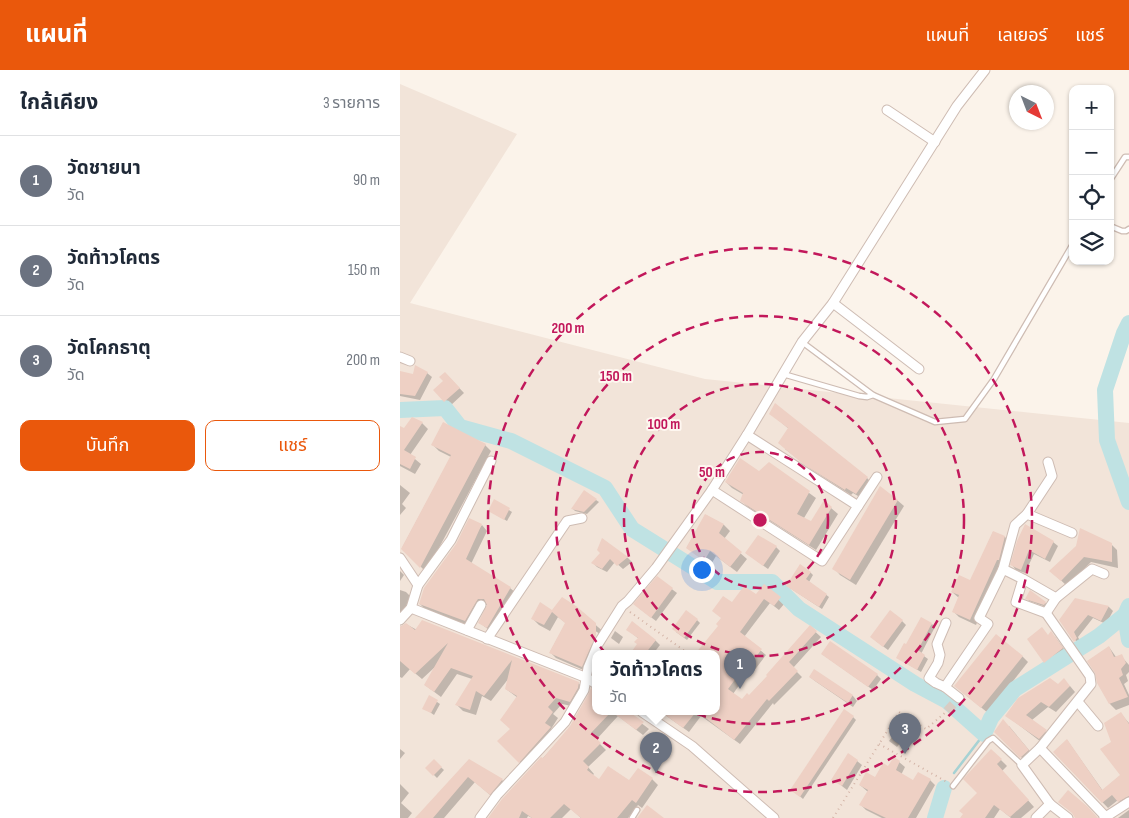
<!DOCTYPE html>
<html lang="th">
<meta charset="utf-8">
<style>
body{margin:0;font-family:"Sofia Sans Condensed","Noto Sans Thai",sans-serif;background:#f6f6f7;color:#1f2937}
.controls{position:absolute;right:15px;top:15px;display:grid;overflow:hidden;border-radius:10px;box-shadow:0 1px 4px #0004}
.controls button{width:45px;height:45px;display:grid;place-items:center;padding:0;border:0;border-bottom:1px solid #e0e1e3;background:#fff;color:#1f2937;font:25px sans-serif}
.compass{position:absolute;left:609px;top:15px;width:45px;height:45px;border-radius:50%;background:#fff;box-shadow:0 1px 4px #0004;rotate:138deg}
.you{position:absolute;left:301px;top:499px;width:18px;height:18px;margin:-12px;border:4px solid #fff;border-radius:50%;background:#1a73e8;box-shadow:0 0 0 8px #1a73e833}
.badge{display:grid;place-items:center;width:32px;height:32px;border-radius:50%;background:#ea580c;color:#fff;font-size:16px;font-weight:700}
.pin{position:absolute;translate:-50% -41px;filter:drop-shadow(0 1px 2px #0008)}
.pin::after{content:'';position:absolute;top:26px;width:18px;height:15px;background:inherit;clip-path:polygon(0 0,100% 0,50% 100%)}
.popup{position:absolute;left:192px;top:580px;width:128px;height:65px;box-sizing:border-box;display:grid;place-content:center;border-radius:10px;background:#fff;filter:drop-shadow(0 1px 4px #0005);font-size:16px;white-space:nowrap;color:#747a83}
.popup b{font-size:19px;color:#1f2937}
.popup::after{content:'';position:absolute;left:50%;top:100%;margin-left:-10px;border:10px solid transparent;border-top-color:#fff}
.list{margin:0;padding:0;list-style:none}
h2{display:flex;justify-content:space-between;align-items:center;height:65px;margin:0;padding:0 20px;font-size:21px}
h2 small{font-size:16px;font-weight:400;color:#747a83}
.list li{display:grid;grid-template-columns:32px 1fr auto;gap:15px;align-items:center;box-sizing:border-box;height:90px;padding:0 20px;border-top:1px solid #e0e1e3}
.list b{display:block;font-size:19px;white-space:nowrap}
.list p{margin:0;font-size:16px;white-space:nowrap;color:#747a83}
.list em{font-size:16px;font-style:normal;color:#747a83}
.actions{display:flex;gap:10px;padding:15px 20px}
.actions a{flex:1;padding:11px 0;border:1px solid #ea580c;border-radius:10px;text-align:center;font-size:18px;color:#ea580c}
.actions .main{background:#ea580c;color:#fff}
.icon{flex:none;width:28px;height:28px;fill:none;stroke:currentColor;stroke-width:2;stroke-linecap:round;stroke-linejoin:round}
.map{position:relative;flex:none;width:729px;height:748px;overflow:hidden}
header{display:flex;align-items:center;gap:30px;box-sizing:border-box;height:70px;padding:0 25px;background:#ea580c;color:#fff}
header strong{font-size:24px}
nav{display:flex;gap:28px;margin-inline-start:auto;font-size:18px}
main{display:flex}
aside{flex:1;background:#fff}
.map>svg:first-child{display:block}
.residential{fill:#f2e4d9;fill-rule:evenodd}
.shadow{fill:#0003}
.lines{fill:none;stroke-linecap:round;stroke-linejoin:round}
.stream{stroke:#a6d2d4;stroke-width:2.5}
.river{stroke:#bfe2e3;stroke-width:16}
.building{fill:#eed0c4}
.street-tunnel{stroke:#d9ccc3;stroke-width:9;stroke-dasharray:9 4.5;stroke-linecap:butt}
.lane-casing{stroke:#cebcb3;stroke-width:7}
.street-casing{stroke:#cebcb3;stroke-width:11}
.path{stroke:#d3b3a6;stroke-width:2;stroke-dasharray:1 4;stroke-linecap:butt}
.lane{stroke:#fff;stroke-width:4.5}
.street{stroke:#fff;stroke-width:9}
.ring{fill:none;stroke:#c2185b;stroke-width:2.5;stroke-dasharray:9 6}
.centre{fill:#c2185b;stroke:#fef7f0;stroke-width:2.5}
.ring-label{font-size:15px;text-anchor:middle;font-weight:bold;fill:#c2185b;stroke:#fef7f0;stroke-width:4;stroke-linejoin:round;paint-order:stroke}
</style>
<header>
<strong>แผนที่</strong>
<nav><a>แผนที่</a><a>เลเยอร์</a><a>แชร์</a></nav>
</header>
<main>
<aside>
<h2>ใกล้เคียง<small>3 รายการ</small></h2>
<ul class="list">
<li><span class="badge" style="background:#6b7280">1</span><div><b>วัดชายนา</b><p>วัด</p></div><em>90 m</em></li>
<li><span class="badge" style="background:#6b7280">2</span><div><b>วัดท้าวโคตร</b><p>วัด</p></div><em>150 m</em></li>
<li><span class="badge" style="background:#6b7280">3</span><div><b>วัดโคกธาตุ</b><p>วัด</p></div><em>200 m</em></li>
</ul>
<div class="actions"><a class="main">บันทึก</a><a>แชร์</a></div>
</aside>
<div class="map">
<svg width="729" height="748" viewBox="0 0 729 748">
<rect width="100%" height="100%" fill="#fbf3ea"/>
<path class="residential" d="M0,14L117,64L10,233L305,309L729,353V748H0ZM196,584H316V642H196Z"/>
<g class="shadow">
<polygon points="0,303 14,305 27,303 32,307 20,330 0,326"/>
<polygon points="45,303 64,323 50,336 35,320 45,311"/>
<polygon points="370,343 467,408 473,414 463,429 453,423 451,425 411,399 385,379 389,359"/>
<polygon points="12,348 22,353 28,359 10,385 21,394 15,404 0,396 0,357 5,359"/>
<polygon points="33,375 85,375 91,381 26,502 2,478 51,387 39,381"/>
<polygon points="369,394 416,428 404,448 411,453 424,432 438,444 416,480 348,437 342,431 344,425 332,418 326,412 359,403"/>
<polygon points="0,415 10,423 2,434 6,438 0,445"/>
<polygon points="196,430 199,432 187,444 175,441 172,438"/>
<polygon points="497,430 504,436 456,515 440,505 434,498"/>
<polygon points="95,431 112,442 107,451 90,441"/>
<polygon points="306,445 324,455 330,461 324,469 347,489 337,502 316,486 310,496 287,477"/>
<polygon points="82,455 87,461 71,494 110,518 116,523 93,563 80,553 89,535 84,535 71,556 26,540 20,534"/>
<polygon points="625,456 653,472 658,476 650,492 634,484 625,503 616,500 612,495"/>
<polygon points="593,462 605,467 611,474 576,555 559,547 553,541 559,528 552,522 571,512"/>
<polygon points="202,470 228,488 232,492 223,499 215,492 207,502 197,497 193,493 202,483"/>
<polygon points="711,474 717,480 718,498 691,492 667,516 651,501"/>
<polygon points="376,477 380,481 368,499 346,483"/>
<polygon points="0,501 4,505 0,511"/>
<polygon points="410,502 413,505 409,512 429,527 422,539 390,518"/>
<polygon points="257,508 277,523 256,551 239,538"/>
<polygon points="0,520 6,522 11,527 0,547"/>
<polygon points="356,526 380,528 385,533 379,540 370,533 344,567 366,585 350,606 347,604 333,624 342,631 349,626 368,606 410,557 421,567 393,598 402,607 374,635 373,633 340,674 301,646 289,662 261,642 316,642 316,584 297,584 320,556 332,534"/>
<polygon points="627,528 645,533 648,535 646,537 629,531"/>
<polygon points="675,530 709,537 713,541 706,554 693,548 678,567 681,573 679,575 660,550"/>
<polygon points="175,537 206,564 205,567 184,554 191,572 198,579 188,602 156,588 150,582 166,553 158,547 150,561 139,555 133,549 153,541"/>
<polygon points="297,550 300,553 287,570 276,562"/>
<polygon points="502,551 506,555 488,580 476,571"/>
<polygon points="22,552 178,613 185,619 176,637 162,634 153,644 158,648 151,659 156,664 125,698 99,671 112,659 118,628 106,619 109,608 91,631 82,626 76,645 63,641 57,635 72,609 57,604 41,627 25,615 35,597 22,609 10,599 2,608 0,607 0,557 6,554 17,560"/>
<polygon points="532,554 535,557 521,584 528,589 521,602 498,588 507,576"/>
<polygon points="228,560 255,570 260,575 253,584 232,584 239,574 239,569"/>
<polygon points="215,561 223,567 219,574 211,568"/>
<polygon points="648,566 655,567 667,583 650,596 645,592"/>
<polygon points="709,577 716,587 721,586 729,595 729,602 726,605 728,611 724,614 729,625 729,635 716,640 710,634 698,612"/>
<polygon points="422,584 477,605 481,609 473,620"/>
<polygon points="622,586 628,592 588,643 562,622"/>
<polygon points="415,601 453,626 457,631 453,637 415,611 410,607"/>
<polygon points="658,615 670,616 675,622 656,642 648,637 632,650 652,667 645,675 607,646"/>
<polygon points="196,621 196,642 227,642 249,659 243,665 218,646 196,670 206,680 188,697 194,704 192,706 199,711 230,712 239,700 252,709 258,715 242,738 238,735 228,748 181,748 171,739 162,748 132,748 128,746 127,748 89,748 171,657"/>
<polygon points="30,627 40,634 34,645 24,638"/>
<polygon points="721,644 729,653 729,734 724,736 718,730 708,738 655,683 667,670 703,721 721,705 713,672"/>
<polygon points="453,647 456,650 403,729 395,722"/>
<polygon points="609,656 634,686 627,693 595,661"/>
<polygon points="492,667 500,673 497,677 489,671"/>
<polygon points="0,679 5,683 0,689"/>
<polygon points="591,680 607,696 602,701 634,737 621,748 611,748 600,739 594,748 561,748 578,723"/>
<polygon points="69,690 102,710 108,716 96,730 75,712 44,748 17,748"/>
<polygon points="34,691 44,700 37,708 27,698"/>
<polygon points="457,691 462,695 447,720 433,709"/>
<polygon points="499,692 505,697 501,705 514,712 530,710 535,715 516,748 482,748 466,740 461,735 468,722 460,715 475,709 489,698"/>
<polygon points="0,714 9,723 1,733 12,743 8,748 0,748"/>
<polygon points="729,740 729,748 718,748"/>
</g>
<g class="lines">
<polyline class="stream" points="554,703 584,664"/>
<g class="river">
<polyline points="729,253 724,263 705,320 707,370 729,432"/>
<polyline points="0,340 45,338 60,357 111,371 205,418 232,459 317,512 372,512 399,539 515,614 547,631 584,664 591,648 615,619 699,566 725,545 729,536"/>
<polyline points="725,545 729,570"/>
<polyline points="535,748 544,718"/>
</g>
</g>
<g class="building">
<polygon points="15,295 28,302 15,326 0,324 0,301 13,304"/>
<polygon points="45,302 60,318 44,332 33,320 43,311 39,307"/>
<polygon points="375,333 468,407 456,424 446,418 445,420 403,394 378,373 388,358 369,344"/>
<polygon points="12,347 23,352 4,380 16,387 10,399 0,394 0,356 4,358"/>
<polygon points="43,352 86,374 20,498 1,479 51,385 31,375"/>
<polygon points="340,388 359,401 369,392 410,421 397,444 411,451 424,430 432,437 409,475 340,431 343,423 325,412"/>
<polygon points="480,416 498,430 450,510 432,499"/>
<polygon points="184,420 197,429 184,442 171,439"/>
<polygon points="94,429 110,438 104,450 88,441"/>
<polygon points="305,444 324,454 319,463 342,482 330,497 310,481 304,491 286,478"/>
<polygon points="69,448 82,454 66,489 111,517 87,558 78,553 87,535 84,529 78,529 76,532 65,551 19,534 24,518 56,474"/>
<polygon points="625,454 654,471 645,489 629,480 621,500 610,495 617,471"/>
<polygon points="680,458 712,473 712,492 684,487 661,511 649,501 676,476"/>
<polygon points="593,461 605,466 599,490 597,490 570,550 552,542 559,525 551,522 559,505 570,510"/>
<polygon points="358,465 377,476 363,496 345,483"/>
<polygon points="202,468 228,487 217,496 210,489 202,499 191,493 200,483 197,480"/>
<polygon points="400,494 411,502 406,509 427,524 419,537 386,516"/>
<polygon points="257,506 273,518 251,548 233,534"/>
<polygon points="364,514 381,527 374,536 364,529 340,562 362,579 344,602 342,600 328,619 342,629 347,623 349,625 367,606 366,605 410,555 417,561 389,592 398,601 369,631 367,629 334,670 298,642 316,642 316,584 295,584 318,556 316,554 321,548 312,541 323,526 332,532 344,516 356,524"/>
<polygon points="630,520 646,532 644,535 625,529"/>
<polygon points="162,527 176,536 196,553 196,565 182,597 149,583 165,553 152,542 144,555 131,549 140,532 152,540"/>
<polygon points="675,528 709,536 701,551 688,545 674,562 677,568 674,572 659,550"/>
<polygon points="286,540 298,549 284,568 272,559"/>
<polygon points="490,540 503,550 483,577 470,567"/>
<polygon points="521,547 532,553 518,580 525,585 517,600 496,588 504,573 506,574"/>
<polygon points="22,550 179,612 178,618 170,632 156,628 148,637 153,642 145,653 151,657 119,693 97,671 110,659 100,650 117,626 105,619 112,590 84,626 76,621 70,640 55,635 73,606 51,598 34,622 24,615 48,573 15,604 0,591 0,557 6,553 15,560"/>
<polygon points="232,551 256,570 245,584 230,584 237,574 234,572 238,568 226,560"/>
<polygon points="642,557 648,565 651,561 663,578 644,593 627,569"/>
<polygon points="596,564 623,586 581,638 554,616"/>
<polygon points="430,571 478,604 468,617 421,584"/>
<polygon points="709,576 714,587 722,584 726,593 721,599 723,605 719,608 728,627 709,634 697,613 695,603 687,591"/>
<polygon points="414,599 453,625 448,633 409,607"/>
<polygon points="650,608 658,614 664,608 670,616 649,637 641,632 626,645 647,660 639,669 605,646 618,628"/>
<polygon points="191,618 196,620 196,642 211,642 191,663 201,673 183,691 189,697 187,700 199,709 208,696 229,710 238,698 253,708 236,733 232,730 217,748 181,748 164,734 150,748 132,748 122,741 119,748 88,748 102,729 141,687 143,688 170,656 189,623"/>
<polygon points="29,625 38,630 31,643 22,639"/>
<polygon points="444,639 454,646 400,727 390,720"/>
<polygon points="212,642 229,642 244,652 236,660"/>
<polygon points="261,642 296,642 283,658"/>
<polygon points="721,642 729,654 729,726 718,732 712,725 702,733 653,682 667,669 702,720 720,705 700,679 711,672 704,653"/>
<polygon points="603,649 629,680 620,688 594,662"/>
<polygon points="591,679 602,689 597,694 629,730 610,747 594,735 585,748 560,748 563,744 559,741 577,723 563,709"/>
<polygon points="448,683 458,690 442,716 431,710"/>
<polygon points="494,687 500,691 496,700 513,710 518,702 531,709 508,748 486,748 459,735 468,720 459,715 466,702 475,707 483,693 488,696"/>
<polygon points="34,689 42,697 33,706 25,698"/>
<polygon points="69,689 103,709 90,725 68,707 33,748 15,748"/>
<polygon points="668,720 688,737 698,748 675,748 672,743 658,732"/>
<polygon points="247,735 264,748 237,748"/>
</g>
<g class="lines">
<polyline class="street-tunnel" points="547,641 559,628"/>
<g class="lane-casing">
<g id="lane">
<polyline points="710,110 725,87 729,87"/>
<polyline points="710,156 722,161 726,161 729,159"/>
<polyline points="402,272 473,325 535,352 565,349 594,309 673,174"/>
<polyline points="383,304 459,326 467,327 473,325"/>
<polyline points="553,716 588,671 593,668 622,695"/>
<polyline points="232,748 237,740"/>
</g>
</g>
<g class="street-casing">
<g id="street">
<polyline points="487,40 535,72"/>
<polyline points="433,233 519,299"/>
<polyline points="0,287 10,291"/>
<polyline points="312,420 422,491 458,436 347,365"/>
<polyline points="458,436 477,407"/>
<polyline points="627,444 672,463"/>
<polyline points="0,488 18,515"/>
<polyline points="603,499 615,455 627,444 652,406 648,392"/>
<polyline points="656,528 692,499 704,504"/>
<polyline points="11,538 187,608 196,614"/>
<polyline points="646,543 690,606 691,614 640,678 622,695 650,734 668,748"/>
<polyline points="0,550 11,538 18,515 51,470 91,391"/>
<polyline points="67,560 81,535"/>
<polyline points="87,569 167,451 182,448"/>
<polyline points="545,617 536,613 529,608 538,593 540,585 537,574 546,553"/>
<polyline points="559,628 545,617 588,554 579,548 603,499 623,509 616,532 646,543 656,528 623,509"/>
<polyline points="678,632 698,656"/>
<polyline points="242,642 292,676 374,748"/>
<polyline points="640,678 705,746"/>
<polyline points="80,748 97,725 165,652 184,620 188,598 198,574 222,536 228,531 256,498 312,420 347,365 402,272 433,233 557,36 585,0"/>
<polyline points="636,748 650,734"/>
<polyline points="704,748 729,732"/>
</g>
</g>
<g class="path">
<polyline points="230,542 289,584"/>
<polyline points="479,674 547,712"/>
<polyline points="433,748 499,642 526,659 547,641"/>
</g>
<use href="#lane" class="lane"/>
<use href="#street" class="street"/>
</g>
<g class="ring">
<circle cx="360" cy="450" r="68"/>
<circle cx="360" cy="450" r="136"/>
<circle cx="360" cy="450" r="204"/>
<circle cx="360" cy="450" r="272"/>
</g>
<circle cx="360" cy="450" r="8" class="centre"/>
<g class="ring-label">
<text x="168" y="263">200 m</text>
<text x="216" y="311">150 m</text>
<text x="264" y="359">100 m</text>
<text x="312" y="407">50 m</text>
</g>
</svg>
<div class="controls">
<button>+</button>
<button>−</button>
<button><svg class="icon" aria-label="locate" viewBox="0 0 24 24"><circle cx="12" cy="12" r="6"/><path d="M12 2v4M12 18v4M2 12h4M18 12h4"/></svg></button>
<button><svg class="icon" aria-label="layers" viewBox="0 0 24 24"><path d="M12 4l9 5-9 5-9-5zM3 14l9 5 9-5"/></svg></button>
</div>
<svg class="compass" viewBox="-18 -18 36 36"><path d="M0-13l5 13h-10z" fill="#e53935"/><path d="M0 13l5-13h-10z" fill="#747a83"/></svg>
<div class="you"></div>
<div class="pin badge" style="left:340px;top:619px;background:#6b7280">1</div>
<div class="pin badge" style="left:256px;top:703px;background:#6b7280">2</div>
<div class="popup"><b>วัดท้าวโคตร</b>วัด</div>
<div class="pin badge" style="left:505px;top:684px;background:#6b7280">3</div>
</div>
</main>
